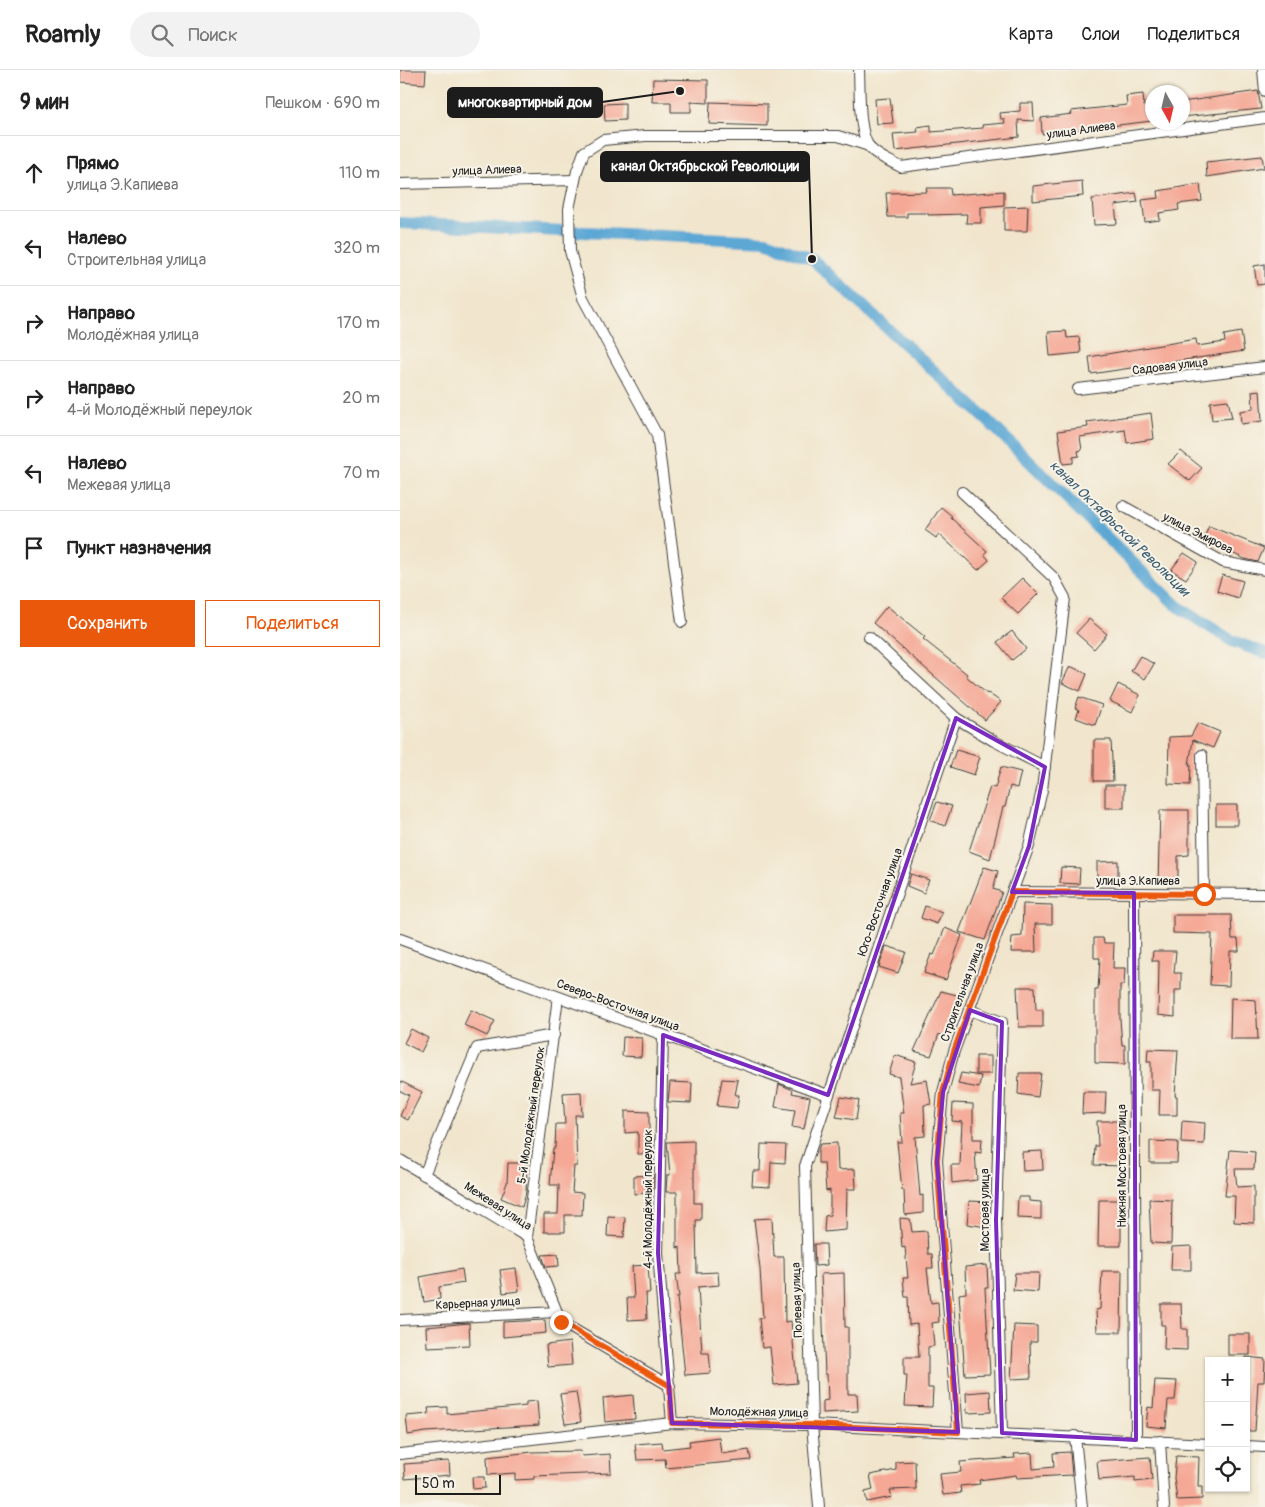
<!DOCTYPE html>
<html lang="ru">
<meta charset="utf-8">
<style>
body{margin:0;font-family:Pangolin,sans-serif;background:#f2f2f2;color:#222}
.controls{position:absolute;right:15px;bottom:15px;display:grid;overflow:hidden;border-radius:0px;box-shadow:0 1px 4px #0004}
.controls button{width:45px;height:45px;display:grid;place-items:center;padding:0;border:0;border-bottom:1px solid #e0e0e0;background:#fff;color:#222;font:25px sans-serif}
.compass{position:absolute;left:745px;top:15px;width:45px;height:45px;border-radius:50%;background:#fff;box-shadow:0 1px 4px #0004;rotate:172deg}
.scale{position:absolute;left:15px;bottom:12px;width:86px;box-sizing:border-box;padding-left:5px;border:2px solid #1c1c1c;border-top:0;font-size:14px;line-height:18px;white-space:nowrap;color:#1c1c1c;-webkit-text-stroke:4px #f7f3e8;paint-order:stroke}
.stop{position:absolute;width:15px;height:15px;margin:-11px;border:4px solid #ea580c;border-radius:50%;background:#fff}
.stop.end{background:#ea580c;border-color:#fff;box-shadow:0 1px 5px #0008}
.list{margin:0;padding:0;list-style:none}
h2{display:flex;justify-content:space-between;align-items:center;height:65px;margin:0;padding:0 20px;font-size:21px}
h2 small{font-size:16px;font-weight:400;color:#767676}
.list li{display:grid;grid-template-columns:32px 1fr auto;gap:15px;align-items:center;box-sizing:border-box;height:75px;padding:0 20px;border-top:1px solid #e0e0e0}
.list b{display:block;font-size:19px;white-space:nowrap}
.list p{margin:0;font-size:16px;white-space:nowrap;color:#767676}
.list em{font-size:16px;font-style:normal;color:#767676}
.actions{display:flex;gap:10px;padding:15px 20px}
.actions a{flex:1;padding:11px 0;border:1px solid #ea580c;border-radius:0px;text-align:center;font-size:18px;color:#ea580c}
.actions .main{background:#ea580c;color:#fff}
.icon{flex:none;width:28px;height:28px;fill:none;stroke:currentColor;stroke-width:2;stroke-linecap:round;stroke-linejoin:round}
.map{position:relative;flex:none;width:865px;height:1437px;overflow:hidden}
header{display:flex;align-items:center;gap:30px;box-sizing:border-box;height:70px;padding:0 25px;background:#fff;border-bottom:1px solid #e0e0e0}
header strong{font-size:24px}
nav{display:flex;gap:28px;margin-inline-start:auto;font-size:18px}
.search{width:350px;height:45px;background:#f2f2f2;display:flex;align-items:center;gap:12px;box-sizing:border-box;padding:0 18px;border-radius:28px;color:#767676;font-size:19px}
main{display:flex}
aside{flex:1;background:#fff}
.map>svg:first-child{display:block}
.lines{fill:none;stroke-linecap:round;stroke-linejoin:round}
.canal{stroke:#5ca7d4;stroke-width:12}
.building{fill:#f5a895}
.street-casing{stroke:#3c3a37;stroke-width:12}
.street{stroke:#fff;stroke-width:10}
.route{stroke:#ea580c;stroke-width:6}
.marked{fill:none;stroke:#7b2cbf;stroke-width:4;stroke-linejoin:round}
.labels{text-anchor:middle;stroke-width:4;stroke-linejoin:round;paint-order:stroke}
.street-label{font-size:12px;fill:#1c1c1c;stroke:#f7f3e8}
.water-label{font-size:14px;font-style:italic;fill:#395b6f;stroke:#f7f3e8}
.leader{fill:none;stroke:#1c1c1c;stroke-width:2}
.callout-dot{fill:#1c1c1c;stroke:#f7f3e8;stroke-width:2}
.callout{fill:#1c1c1c;stroke:#1c1c1c;stroke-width:2}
.callout-label{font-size:14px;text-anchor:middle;font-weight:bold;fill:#fff}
</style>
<header>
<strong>Roamly</strong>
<div class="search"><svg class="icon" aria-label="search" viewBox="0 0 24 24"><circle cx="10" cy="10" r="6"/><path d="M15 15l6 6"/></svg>Поиск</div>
<nav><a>Карта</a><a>Слои</a><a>Поделиться</a></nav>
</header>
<main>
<aside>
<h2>9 мин<small>Пешком · 690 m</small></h2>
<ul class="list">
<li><svg class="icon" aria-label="ahead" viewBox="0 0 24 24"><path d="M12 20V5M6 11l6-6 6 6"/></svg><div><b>Прямо</b><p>улица Э.Капиева</p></div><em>110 m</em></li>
<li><svg class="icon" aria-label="left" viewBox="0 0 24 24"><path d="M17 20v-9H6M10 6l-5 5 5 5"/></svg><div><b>Налево</b><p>Строительная улица</p></div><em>320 m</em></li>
<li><svg class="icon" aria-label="right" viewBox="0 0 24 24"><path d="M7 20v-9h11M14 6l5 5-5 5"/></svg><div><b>Направо</b><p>Молодёжная улица</p></div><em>170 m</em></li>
<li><svg class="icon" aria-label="right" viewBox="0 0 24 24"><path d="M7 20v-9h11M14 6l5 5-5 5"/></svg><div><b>Направо</b><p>4-й Молодёжный переулок</p></div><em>20 m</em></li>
<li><svg class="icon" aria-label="left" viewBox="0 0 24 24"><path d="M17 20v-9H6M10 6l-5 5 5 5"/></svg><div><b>Налево</b><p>Межевая улица</p></div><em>70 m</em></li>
<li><svg class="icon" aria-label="arrive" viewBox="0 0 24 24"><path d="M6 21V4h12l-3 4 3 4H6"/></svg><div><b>Пункт назначения</b></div></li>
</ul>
<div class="actions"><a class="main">Сохранить</a><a>Поделиться</a></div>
</aside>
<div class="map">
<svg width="865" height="1437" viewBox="0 0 865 1437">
<rect width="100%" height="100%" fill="#f7f3e8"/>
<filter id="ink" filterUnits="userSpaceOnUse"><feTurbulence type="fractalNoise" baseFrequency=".02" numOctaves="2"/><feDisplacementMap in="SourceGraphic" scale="10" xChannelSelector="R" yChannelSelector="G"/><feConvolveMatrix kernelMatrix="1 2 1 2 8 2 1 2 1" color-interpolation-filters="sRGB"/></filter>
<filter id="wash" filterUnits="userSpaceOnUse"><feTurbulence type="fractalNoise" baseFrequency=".0096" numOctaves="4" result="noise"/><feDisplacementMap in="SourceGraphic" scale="20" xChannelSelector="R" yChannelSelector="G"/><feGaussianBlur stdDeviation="1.12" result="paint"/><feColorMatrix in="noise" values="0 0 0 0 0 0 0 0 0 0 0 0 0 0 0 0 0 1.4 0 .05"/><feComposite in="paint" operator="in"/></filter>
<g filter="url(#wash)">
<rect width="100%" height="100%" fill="#f1e6cd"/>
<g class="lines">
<polyline class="canal" points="0,153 366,171 412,189 586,349 777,536 832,571 865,583"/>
</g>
<g id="blocks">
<g class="building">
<polygon points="0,0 26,0 25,14 0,12"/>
<polygon points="253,9 308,10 308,33 291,32 291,42 271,42 271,32 252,32"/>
<polygon points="858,21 861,39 782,47 782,32"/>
<polygon points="743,24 744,36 752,35 752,51 642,64 641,48 672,44 671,41 727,35 726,26"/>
<polygon points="490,28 493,53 477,54 475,29"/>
<polygon points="310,32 367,34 367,56 309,54"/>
<polygon points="225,33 225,50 205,51 204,34"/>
<polygon points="620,33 633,33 634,51 618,50 619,67 495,81 493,64 518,62 517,57 531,55 531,62 583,58 582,55 605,53 604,49 601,49 600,43 620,41"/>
<polygon points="862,86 864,98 807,107 806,92"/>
<polygon points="682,111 683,126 633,131 633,116"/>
<polygon points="800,114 802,131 778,134 779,140 759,143 760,150 745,152 742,130 759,128 758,121"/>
<polygon points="526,118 550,118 551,125 604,121 604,135 581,137 581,153 566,153 567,144 528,145 528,143 507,143 507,147 488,147 486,123 527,122"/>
<polygon points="736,123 738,132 715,135 717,154 694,155 692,129"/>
<polygon points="628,136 627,161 604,161 604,137"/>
<polygon points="865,194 865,214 857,215 854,196"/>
<polygon points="666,261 667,268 679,267 681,283 650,286 648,262"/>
<polygon points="841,262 844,281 691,304 689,287 796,269 797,276 825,272 824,265"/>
<polygon points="860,320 862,351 841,354 840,341 853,339 852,321"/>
<polygon points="828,330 832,348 812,350 810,332"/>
<polygon points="751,343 754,369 727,373 725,360 680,367 682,380 678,381 679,386 673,387 673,393 663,394 658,361 688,357 687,352"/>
<polygon points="781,381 802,398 790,411 768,394"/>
<polygon points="541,437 552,446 551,448 587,481 584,484 589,490 578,500 539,464 536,468 525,460"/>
<polygon points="809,456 864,478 858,492 845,489 803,470"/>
<polygon points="784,483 798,492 786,509 771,500"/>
<polygon points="822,505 843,511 838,528 817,521"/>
<polygon points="622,508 638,524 618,544 601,528"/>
<polygon points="487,536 525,567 523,569 567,604 566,606 587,624 588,623 601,632 585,650 473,553"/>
<polygon points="689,549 707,564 694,579 676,563"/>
<polygon points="612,561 626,579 612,590 597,572"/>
<polygon points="740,586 754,594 745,609 731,601"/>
<polygon points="670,596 687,604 680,621 662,613"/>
<polygon points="718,614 740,625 732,642 710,631"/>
<polygon points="679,627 702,635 695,655 676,648 679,640 675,638"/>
<polygon points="798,653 820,662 813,678 793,670 789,695 791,695 790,715 768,714 769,667 791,666"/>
<polygon points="694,670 711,670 713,711 694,711"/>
<polygon points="556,680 580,687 574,705 550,697"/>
<polygon points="601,697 621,702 617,718 610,716 605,737 603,737 590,789 569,781 590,717 595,718"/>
<rect x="705" y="715" width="19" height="23"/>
<polygon points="537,732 552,736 545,756 530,750"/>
<rect x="816" y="735" width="21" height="20"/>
<polygon points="760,740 789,740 789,785 778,786 778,813 758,813"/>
<polygon points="718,791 718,812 697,812 697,792"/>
<polygon points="584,797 598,801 593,819 602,822 585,870 559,862"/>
<polygon points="661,797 680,798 679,814 660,813"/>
<polygon points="511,804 529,810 524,823 507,816"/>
<polygon points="623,834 652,835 652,854 635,854 636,882 611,882 612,867 622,866"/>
<polygon points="525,836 542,842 537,854 521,848"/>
<polygon points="773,845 831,845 832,869 838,869 839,881 830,881 829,916 810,915 812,864 773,863"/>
<polygon points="545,858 562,865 546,910 524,903 531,884 534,885"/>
<polygon points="694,868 703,868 704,873 714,873 713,898 725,898 724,915 720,915 720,949 722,975 725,975 725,994 695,993 695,920 698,920 700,888 694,888"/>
<polygon points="486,876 506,882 498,903 479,897"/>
<polygon points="753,881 776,881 774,903 781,903 781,920 775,920 775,947 758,945 759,891 752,891"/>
<polygon points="617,917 635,917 636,940 643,940 643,957 619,957"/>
<polygon points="541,921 561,926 552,948 554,949 548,967 539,964 531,986 514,981"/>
<polygon points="831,928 856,930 858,969 830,969"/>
<polygon points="71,940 95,951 87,966 64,955"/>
<polygon points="11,959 28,968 21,982 4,973"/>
<polygon points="223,967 242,968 241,987 222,986"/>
<polygon points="748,979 778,980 775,1026 777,1026 777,1045 759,1045 760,1020 751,1020 751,992 747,992"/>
<polygon points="495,985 516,992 510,1013 527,1010 531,1034 524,1035 525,1066 515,1067 520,1126 523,1125 523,1143 505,1145 504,1120 502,1120 497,1072 502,1072 500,1043 504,1043 499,1007 489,1004"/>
<rect x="576" y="986" width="15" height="18"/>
<polygon points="561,1003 581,1006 579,1018 558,1014"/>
<polygon points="619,1003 641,1003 638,1027 618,1024"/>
<polygon points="322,1009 338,1010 335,1025 339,1025 337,1038 317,1036"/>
<polygon points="0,1011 22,1022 8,1050 0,1046 9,1025 0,1021"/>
<polygon points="270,1012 292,1013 291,1033 268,1032"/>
<polygon points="379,1014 393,1020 392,1023 410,1027 404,1059 392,1057 395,1040 375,1037"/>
<polygon points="181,1022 182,1045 175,1045 177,1096 174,1096 172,1122 183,1123 182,1145 165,1145 165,1162 144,1162 144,1144 158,1144 159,1115 150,1115 153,1078 155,1078 156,1054 165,1054 163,1023"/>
<polygon points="683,1022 706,1022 705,1043 682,1044"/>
<polygon points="441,1027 459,1030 456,1050 436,1047"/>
<polygon points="553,1033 573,1034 573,1069 582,1069 581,1083 575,1082 577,1110 552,1113 551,1095 560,1095 562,1052 552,1051"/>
<polygon points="225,1041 249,1042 249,1069 254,1069 253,1084 238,1084 238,1062 225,1063"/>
<polygon points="697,1051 723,1051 721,1096 694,1095 695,1076 698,1076"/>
<polygon points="782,1051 805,1053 804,1074 781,1073"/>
<polygon points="294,1071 294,1133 301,1133 301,1150 296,1150 297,1203 318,1202 319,1215 298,1217 302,1283 309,1283 311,1303 285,1305 277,1227 279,1227 276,1204 281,1204 280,1177 277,1178 277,1122 266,1122 267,1105 270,1105 267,1072"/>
<polygon points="750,1071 778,1072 777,1093 750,1093"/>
<polygon points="437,1073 438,1100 455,1099 456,1119 447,1119 446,1160 424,1162 425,1146 430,1145 430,1120 426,1121 424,1093 418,1093 418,1080 420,1074"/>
<polygon points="361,1074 386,1075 385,1093 371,1092 370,1117 352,1116 353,1101 360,1101"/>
<polygon points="830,1080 855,1082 854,1099 835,1099 837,1117 854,1116 854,1153 834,1152 835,1126 825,1126"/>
<polygon points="642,1081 643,1100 623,1101 622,1082"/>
<polygon points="108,1093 127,1093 126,1122 122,1137 101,1128 107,1113"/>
<polygon points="253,1105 252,1123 234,1124 234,1106"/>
<polygon points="618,1127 629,1127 629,1131 641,1132 641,1149 617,1148"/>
<polygon points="749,1129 772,1130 771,1174 751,1173"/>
<polygon points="699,1130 721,1130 721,1176 698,1176"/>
<polygon points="569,1131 590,1132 587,1157 567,1154"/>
<polygon points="208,1146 225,1147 224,1167 207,1166"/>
<polygon points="372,1148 374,1187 384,1187 385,1252 391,1251 397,1313 374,1315 370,1277 362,1278 359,1248 363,1248 360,1199 354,1149"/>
<polygon points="500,1148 510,1149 512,1162 527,1161 528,1184 532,1184 533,1198 527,1198 531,1233 538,1232 539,1252 532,1253 534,1276 528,1277 528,1318 533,1318 532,1337 505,1336 507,1305 504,1305 504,1287 519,1287 517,1254 509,1255 508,1227 505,1227 503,1208 508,1208 505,1177 502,1178"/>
<polygon points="414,1174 426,1174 427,1195 415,1196"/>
<polygon points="791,1176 791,1200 771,1200 772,1177"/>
<polygon points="158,1184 159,1196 146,1197 142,1185"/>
<polygon points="248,1195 250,1223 246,1223 247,1249 228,1250 227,1228 234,1228 232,1196"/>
<polygon points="587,1195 588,1218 585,1218 590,1304 565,1305 559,1224 566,1223 565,1197"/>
<polygon points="116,1198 119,1221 103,1223 100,1200"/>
<polygon points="62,1199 64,1213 39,1217 40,1229 24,1232 20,1207"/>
<polygon points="702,1201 722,1201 721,1262 697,1262 696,1240 700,1239"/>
<polygon points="444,1203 445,1257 448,1257 448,1324 457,1324 458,1341 423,1343 423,1331 428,1330 427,1304 425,1304 421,1204"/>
<polygon points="615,1203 639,1203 638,1222 613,1220"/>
<polygon points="761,1234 781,1234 782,1259 787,1259 787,1280 764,1279 765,1255 761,1255"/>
<polygon points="145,1250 146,1263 103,1267 103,1252"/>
<polygon points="69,1253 70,1275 27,1277 26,1257"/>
<polygon points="614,1255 637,1256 637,1272 630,1272 631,1308 611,1309"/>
<rect x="828" y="1264" width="22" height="21"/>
<polygon points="170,1272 172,1295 148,1297 146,1275"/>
<polygon points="846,1287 865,1289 864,1312 858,1312 855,1361 846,1361"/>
<polygon points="755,1310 777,1311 775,1330 768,1330 766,1358 746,1356 748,1337 753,1338"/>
<polygon points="590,1321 591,1342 567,1343 566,1323"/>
<polygon points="176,1322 181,1352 165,1354 160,1324"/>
<polygon points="233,1325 235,1349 205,1352 203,1328"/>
<polygon points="137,1331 139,1355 25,1362 8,1365 6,1346 29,1344 28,1338 47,1337 47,1344 126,1336 126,1332"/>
<polygon points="319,1367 321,1384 349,1380 351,1390 266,1398 265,1389 237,1390 235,1374 262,1372 263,1379 290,1376 289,1371"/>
<polygon points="181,1381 182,1386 210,1384 211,1403 134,1406 134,1409 115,1410 115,1403 88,1405 87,1387 132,1382"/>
<polygon points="670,1382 672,1405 617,1408 616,1405 579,1410 580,1414 560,1416 561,1423 543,1425 540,1404 561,1402 560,1392 615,1388 614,1384 632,1383 633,1399 654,1397 653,1383"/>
<polygon points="776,1386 799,1387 798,1417 802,1417 802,1429 777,1430 774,1408"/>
<polygon points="750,1387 752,1410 735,1412 735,1407 699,1410 697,1391"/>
<polygon points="49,1391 50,1405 5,1409 4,1394"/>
<polygon points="515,1391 516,1419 490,1420 492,1427 467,1432 465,1422 473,1420 470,1405 496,1400 496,1392"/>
<polygon points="72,1407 84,1407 85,1418 73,1419"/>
</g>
</g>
</g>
<g filter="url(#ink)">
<use href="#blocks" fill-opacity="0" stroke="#3c3a37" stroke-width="1"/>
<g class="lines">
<g class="street-casing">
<g id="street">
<path d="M459,0C460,19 458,64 470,78C478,87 490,91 501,97L865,48"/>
<polyline points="863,0 865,21"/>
<polyline points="0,114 175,110"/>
<polyline points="678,319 865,297"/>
<polyline points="723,436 823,492 865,500"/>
<polyline points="282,552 257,365 183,228 170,181 169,139 177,101 184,82 203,70 245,66 438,66 469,76"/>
<polyline points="469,567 556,648 594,671 645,697"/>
<polyline points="802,685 804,824"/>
<polyline points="612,822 865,824"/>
<polyline points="734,823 736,1370"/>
<polyline points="0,869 428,1025"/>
<polyline points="570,940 602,952 596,1150 602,1363"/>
<polyline points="263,965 258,1183 272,1353"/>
<polyline points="0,1090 127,1167 161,1252 270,1316"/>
<polyline points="24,1105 77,978 154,965"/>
<polyline points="127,1167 158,927"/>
<polyline points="0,1250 157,1242"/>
<polyline points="558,1362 537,1091 543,1022 554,981 629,776 642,720 665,528 654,508 562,422"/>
<polyline points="675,1366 682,1437"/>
<polyline points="760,1371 764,1437"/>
<polyline points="846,1376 865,1377"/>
<polyline points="0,1384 272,1353 412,1355 809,1374"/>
<polyline points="419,1437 412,1355 405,1096 556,648"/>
</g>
</g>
<use href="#street" class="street"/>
</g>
</g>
<g class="lines" filter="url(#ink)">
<polyline class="route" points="161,1252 270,1316 272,1353 412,1355 558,1362 537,1091 543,1022 554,981 612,822 804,824"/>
</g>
<path class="marked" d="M556,648L645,697L629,776L612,822L734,823L736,1370L602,1363L596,1150L602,952L570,940L543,1022L537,1091L558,1362L272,1353L258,1183L263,965L428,1025Z"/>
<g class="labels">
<g class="street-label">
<text transform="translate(681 60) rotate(-8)" y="4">улица Алиева</text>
<text transform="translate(87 100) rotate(-2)" y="4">улица Алиева</text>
<text transform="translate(770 296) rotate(-7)" y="4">Садовая улица</text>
<text transform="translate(798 463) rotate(27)" y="4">улица Эмирова</text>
<text x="738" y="815">улица Э.Капиева</text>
<text transform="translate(480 832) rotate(-71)" y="4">Юго-Восточная улица</text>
<text transform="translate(562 922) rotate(-70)" y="4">Строительная улица</text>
<text transform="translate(218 935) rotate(20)" y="4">Северо-Восточная улица</text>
<text transform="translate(131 1045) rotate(-82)" y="4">5-й Молодёжный переулок</text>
<text transform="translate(722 1096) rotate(-90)" y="4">Нижняя Мостовая улица</text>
<text transform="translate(248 1129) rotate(-90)" y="4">4-й Молодёжный переулок</text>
<text transform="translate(98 1136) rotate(33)" y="4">Межевая улица</text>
<text transform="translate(585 1140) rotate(-90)" y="4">Мостовая улица</text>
<text transform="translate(397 1230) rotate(-92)" y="4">Полевая улица</text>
<text transform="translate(78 1233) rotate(-3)" y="4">Карьерная улица</text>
<text transform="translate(359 1342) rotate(1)" y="4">Молодёжная улица</text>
</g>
<g class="water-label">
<text transform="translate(720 458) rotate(44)" y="5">канал Октябрьской Революции</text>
</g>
</g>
<path class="leader" d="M280 21L202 32M412 189L409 96"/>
<g class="callout-dot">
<circle cx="280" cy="21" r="5"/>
<circle cx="412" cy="189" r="5"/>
</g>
<g class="callout">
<rect x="48" y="18" width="154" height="29" rx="5"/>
<rect x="201" y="82" width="208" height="29" rx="5"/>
</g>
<g class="callout-label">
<text x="125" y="37">многоквартирный дом</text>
<text x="305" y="101">канал Октябрьской Революции</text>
</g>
</svg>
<div class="controls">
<button>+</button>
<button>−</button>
<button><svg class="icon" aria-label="locate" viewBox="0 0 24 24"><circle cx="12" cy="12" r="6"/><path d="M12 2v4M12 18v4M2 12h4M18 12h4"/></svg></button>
</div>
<svg class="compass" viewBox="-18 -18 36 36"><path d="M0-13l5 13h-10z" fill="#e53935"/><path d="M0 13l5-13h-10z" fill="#767676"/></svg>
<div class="scale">50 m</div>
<div class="stop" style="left:804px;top:824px"></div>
<div class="stop end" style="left:161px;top:1252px"></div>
</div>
</main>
